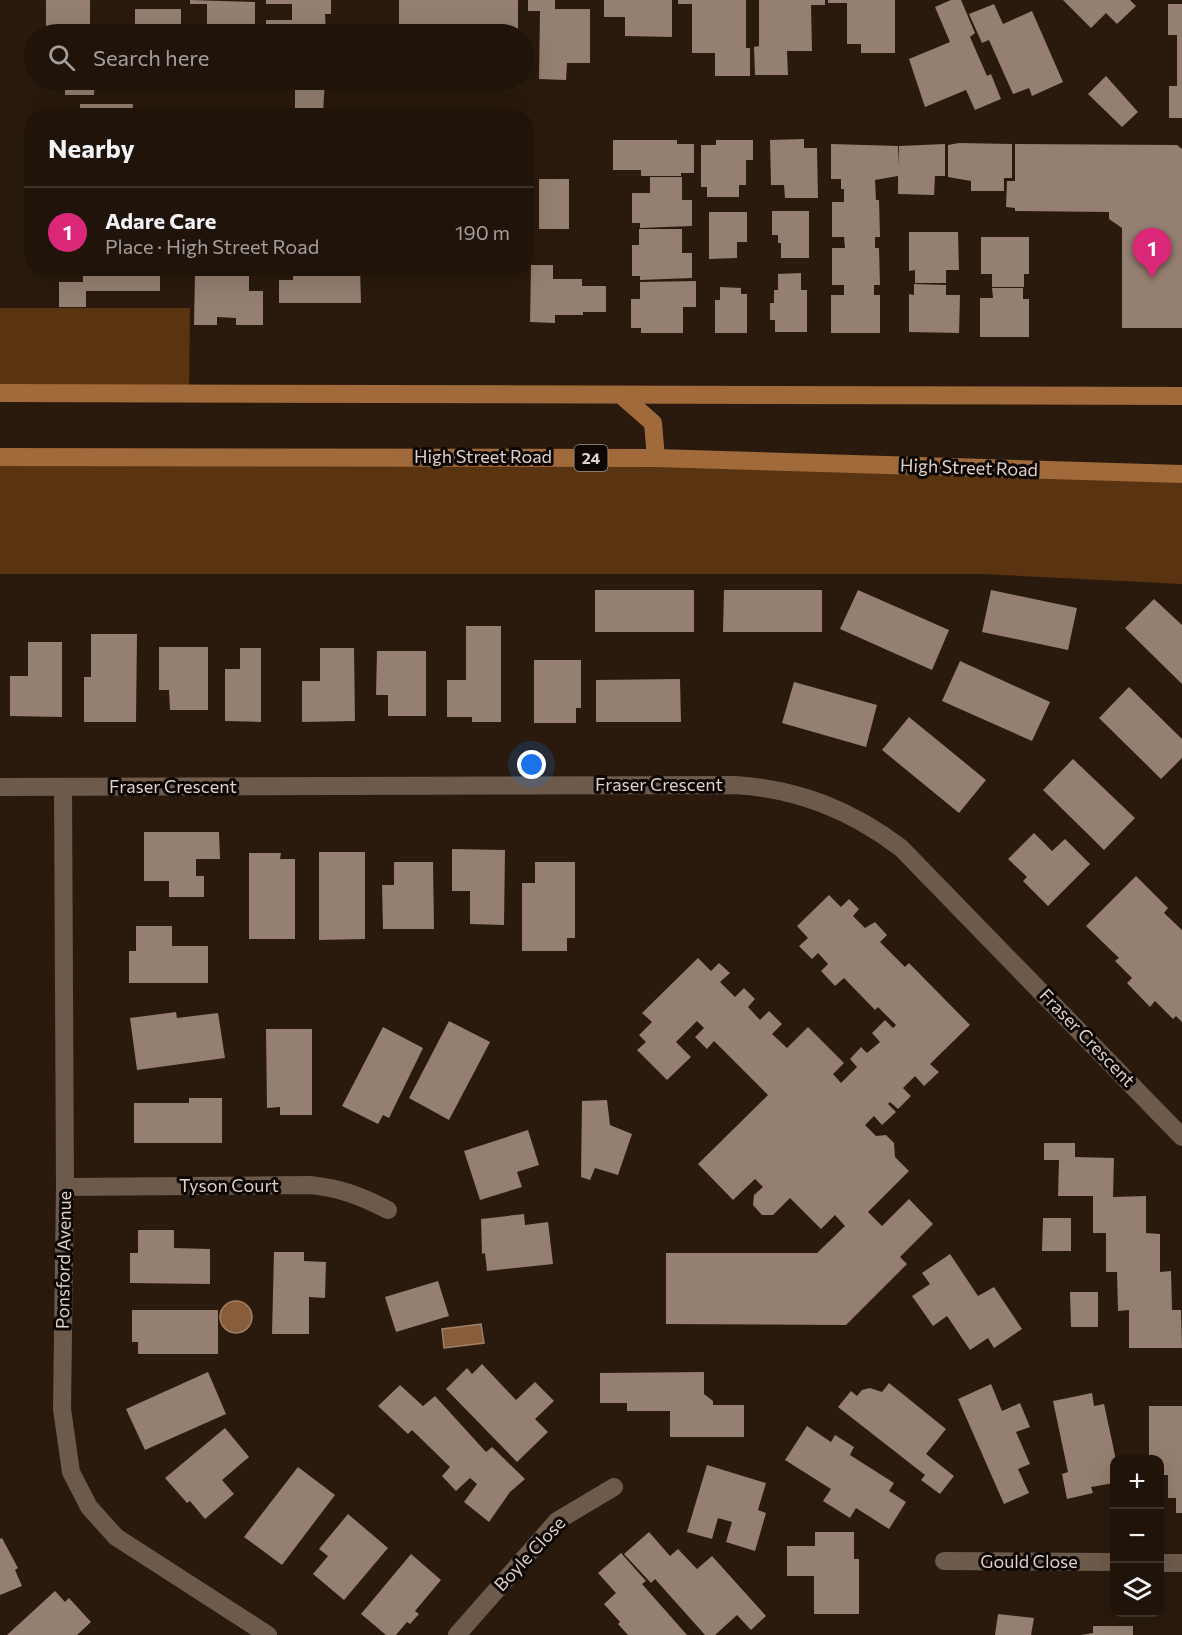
<!DOCTYPE html>
<meta charset="utf-8">
<style>
body{margin:0;font-family:Commissioner,sans-serif;background:#281d13;color:#f1f3f6}
.controls{position:absolute;right:18px;bottom:18px;display:grid;overflow:hidden;border-radius:12px;box-shadow:0 6px 24px #0002}
.controls button{width:54px;height:54px;display:grid;place-items:center;padding:0;border:0;border-bottom:2px solid #3d332b;background:#20140a;color:#f1f3f6;font:30px sans-serif}
.you{position:absolute;left:532px;top:765px;width:21px;height:21px;margin:-15px;border:4px solid #fff;border-radius:50%;background:#1a73e8;box-shadow:0 0 0 9px #1a73e833}
.badge{display:grid;place-items:center;width:39px;height:39px;border-radius:50%;background:#db2777;color:#fff;font-size:20px;font-weight:700}
.pin{position:absolute;translate:-50% -50px;filter:drop-shadow(0 2px 3px #0008)}
.pin::after{content:'';position:absolute;top:32px;width:21px;height:18px;background:inherit;clip-path:polygon(0 0,100% 0,50% 100%)}
.list{margin:0;padding:0;list-style:none}
h2{display:flex;justify-content:space-between;align-items:center;height:78px;margin:0;padding:0 24px;font-size:26px}
h2 small{font-size:20px;font-weight:400;color:#a29e9c}
.list li{display:grid;grid-template-columns:39px 1fr auto;gap:18px;align-items:center;box-sizing:border-box;height:90px;padding:0 24px;border-top:2px solid #3d332b}
.list b{display:block;font-size:22px;white-space:nowrap}
.list p{margin:0;font-size:20px;white-space:nowrap;color:#a29e9c}
.list em{font-size:20px;font-style:normal;color:#a29e9c}
.icon{flex:none;width:33px;height:33px;fill:none;stroke:currentColor;stroke-width:2;stroke-linecap:round;stroke-linejoin:round}
.map{position:relative;flex:none;width:1182px;height:1635px;overflow:hidden}
.search{position:absolute;background:#20140a;box-shadow:0 6px 24px #0002;left:24px;top:24px;width:510px;height:66px;display:flex;align-items:center;gap:15px;box-sizing:border-box;padding:0 21px;border-radius:33px;color:#a29e9c;font-size:22px}
.panel{position:absolute;background:#20140a;box-shadow:0 6px 24px #0002;left:24px;top:108px;width:510px;height:168px;border-radius:24px}
.map>svg:first-child{display:block}
.green{fill:#5a3310}
.water{fill:#885d3b;stroke:#a28066;stroke-width:1.5}
.building{fill:#947f70}
.lines{fill:none;stroke-linecap:round;stroke-linejoin:round}
.minor{stroke:#6d5a4b;stroke-width:18}
.primary{stroke:#a16a3a;stroke-width:18}
.labels{text-anchor:middle;stroke-width:6;stroke-linejoin:round;paint-order:stroke}
.shield{fill:#0d0703;stroke:#9f948e;stroke-width:1.5}
.shield-label{font-size:16px;font-weight:bold;fill:#ddd1c9}
.street-label{font-size:18px;fill:#ddd1c9;stroke:#0d0703}
</style>
<div class="map">
<svg width="1182" height="1635" viewBox="0 0 1182 1635">
<rect width="100%" height="100%" fill="#2a1a0d"/>
<g class="green">
<polygon points="0,308 190,308 189,394 0,393"/>
<polygon points="0,457 1182,474 1182,584 982,574 0,574"/>
</g>
<g class="water">
<circle cx="236" cy="1317" r="16"/>
<polygon points="481,1324 484,1343 444,1348 442,1329"/>
</g>
<g class="building">
<rect x="46" y="0" width="44" height="34"/>
<polygon points="190,0 255,2 255,34 207,34 207,4 190,4"/>
<polygon points="266,0 331,0 331,14 325,14 326,34 266,34 266,20 292,20 292,4 266,4"/>
<polygon points="399,0 518,0 518,29 399,28"/>
<polygon points="528,0 555,0 555,9 590,9 590,63 567,63 566,80 539,79 540,11 528,11"/>
<polygon points="604,0 672,0 672,37 625,36 625,17 604,17"/>
<polygon points="678,0 746,0 746,48 750,48 750,76 715,76 715,53 692,53 692,4 678,4"/>
<polygon points="759,0 825,0 825,5 811,5 812,51 787,51 788,75 755,75 754,47 759,46"/>
<polygon points="828,0 895,0 895,53 861,53 861,44 847,44 847,3 828,3"/>
<polygon points="951,0 961,0 975,33 970,37 987,76 991,74 1001,99 975,110 966,90 925,107 909,59 950,42 935,7"/>
<polygon points="1063,0 1130,0 1136,6 1117,24 1106,13 1091,28"/>
<polygon points="994,4 1003,24 1032,11 1063,82 1032,96 1029,88 1013,94 989,40 982,43 969,14"/>
<polygon points="1168,4 1182,4 1182,118 1169,118 1169,86 1177,86 1177,35 1168,35"/>
<rect x="135" y="9" width="46" height="25"/>
<polygon points="1106,76 1138,112 1122,127 1088,94"/>
<polygon points="65,80 95,80 94,95 65,95"/>
<polygon points="270,80 325,80 323,113 334,112 334,116 295,116 295,87 270,87"/>
<polygon points="80,104 133,104 132,116 80,116"/>
<polygon points="804,139 804,148 817,148 818,198 785,198 784,185 771,185 770,140"/>
<polygon points="613,140 677,140 677,144 694,144 694,173 681,173 681,176 641,176 641,170 613,170"/>
<polygon points="716,140 753,140 753,160 746,160 746,185 739,185 739,197 707,197 707,187 701,187 701,145 716,145"/>
<polygon points="959,143 1012,144 1012,178 1004,178 1004,191 971,191 971,181 948,177 948,145"/>
<polygon points="831,144 898,146 898,166 899,146 945,144 945,176 935,176 934,195 898,194 898,176 875,180 876,200 879,200 880,237 875,237 875,248 879,248 880,285 874,285 874,295 880,295 880,333 831,333 831,295 844,295 844,285 832,285 832,248 845,248 844,237 832,237 832,202 844,202 844,189 841,189 841,179 831,179"/>
<polygon points="1015,144 1177,145 1182,149 1182,328 1122,328 1122,228 1109,219 1109,212 1015,211 1015,208 1006,207 1007,181 1015,181"/>
<polygon points="650,177 682,177 682,200 692,200 692,226 640,228 640,223 632,223 632,193 650,193"/>
<rect x="539" y="179" width="30" height="50"/>
<polygon points="772,211 809,211 809,258 781,258 781,243 778,243 778,235 772,235"/>
<polygon points="709,212 747,212 747,242 737,242 737,258 709,259"/>
<polygon points="639,229 682,229 682,253 692,253 692,278 640,280 640,276 632,276 632,245 639,245"/>
<polygon points="909,232 958,232 959,270 946,270 946,283 915,283 915,270 909,271"/>
<polygon points="981,237 1029,237 1029,274 1024,274 1024,287 992,287 992,274 981,274"/>
<polygon points="531,265 553,265 553,279 582,279 582,286 606,286 606,312 583,312 583,315 555,315 555,323 530,322"/>
<polygon points="75,268 160,270 160,291 86,291 86,307 59,307 59,282 83,282 83,274 75,274"/>
<polygon points="293,268 360,268 361,303 279,303 279,280 293,280"/>
<polygon points="195,273 249,274 249,291 263,291 263,325 236,325 236,318 217,317 217,325 194,325"/>
<polygon points="801,273 801,290 807,290 807,332 775,332 775,320 770,320 770,303 774,303 774,290 778,290 778,274"/>
<polygon points="696,281 696,307 683,307 683,333 641,333 641,328 631,328 631,299 640,299 640,282"/>
<polygon points="914,284 946,285 946,295 960,295 959,333 909,332 909,294 914,295"/>
<polygon points="720,287 741,288 741,294 747,294 747,333 715,333 715,300 720,300"/>
<polygon points="992,288 1023,288 1023,299 1029,299 1029,337 980,337 980,298 993,298"/>
<rect x="595" y="590" width="99" height="42"/>
<polygon points="724,590 822,590 822,632 723,632"/>
<polygon points="858,590 949,630 932,670 840,629"/>
<polygon points="991,590 1077,608 1068,650 982,632"/>
<polygon points="1154,599 1182,625 1182,684 1125,628"/>
<polygon points="466,626 501,626 501,722 472,722 472,717 447,717 447,680 466,680"/>
<polygon points="91,634 137,634 136,722 84,722 84,677 91,677"/>
<polygon points="28,642 62,642 62,717 10,716 10,676 28,676"/>
<polygon points="159,647 208,647 208,710 170,710 169,690 159,690"/>
<polygon points="240,648 261,648 261,722 225,721 225,669 240,669"/>
<polygon points="320,648 354,648 355,721 302,722 302,681 320,681"/>
<polygon points="377,651 426,651 426,716 388,716 388,695 376,695"/>
<polygon points="534,660 581,660 581,708 576,708 576,723 534,723"/>
<polygon points="960,661 1050,702 1032,741 942,701"/>
<polygon points="680,679 681,722 596,722 596,680"/>
<polygon points="794,682 877,705 866,747 782,723"/>
<polygon points="1129,687 1182,739 1182,758 1161,779 1099,718"/>
<polygon points="909,717 986,780 959,813 882,750"/>
<polygon points="1073,759 1135,818 1104,850 1043,790"/>
<polygon points="144,832 219,832 220,859 196,859 196,876 204,876 204,897 169,897 169,881 144,881"/>
<polygon points="1034,833 1052,851 1065,839 1090,864 1048,906 1023,881 1027,877 1008,859"/>
<polygon points="452,849 505,850 504,925 470,924 470,891 452,891"/>
<polygon points="319,852 365,852 365,939 319,940"/>
<polygon points="249,853 281,853 280,859 295,859 295,939 249,939"/>
<polygon points="394,862 433,862 434,929 383,929 382,885 394,885"/>
<polygon points="535,862 575,862 575,938 567,938 567,951 522,951 522,883 535,883"/>
<polygon points="1136,876 1168,908 1164,913 1182,930 1182,1022 1176,1016 1173,1019 1155,1001 1150,1007 1127,983 1132,978 1115,961 1119,958 1086,926"/>
<polygon points="829,895 841,907 849,899 859,909 853,916 865,928 875,922 887,935 880,942 905,967 909,963 970,1025 930,1064 939,1072 924,1086 915,1076 903,1088 911,1096 898,1109 890,1102 888,1104 896,1112 882,1125 874,1116 865,1125 876,1136 886,1135 894,1143 895,1157 909,1171 868,1212 882,1226 909,1199 933,1224 900,1257 907,1264 846,1325 666,1324 666,1253 817,1253 845,1226 835,1215 821,1229 790,1198 773,1215 762,1215 753,1205 754,1195 763,1187 755,1179 733,1200 698,1164 768,1095 714,1041 707,1049 695,1037 704,1028 697,1021 676,1042 691,1057 667,1080 637,1050 646,1042 639,1035 652,1022 642,1013 698,958 711,971 719,963 730,973 720,982 735,997 744,988 755,999 748,1007 760,1020 769,1011 782,1024 772,1034 787,1048 808,1027 844,1063 833,1074 841,1083 857,1067 850,1059 861,1047 867,1053 880,1042 872,1033 885,1020 893,1028 896,1025 878,1007 875,1010 844,978 835,986 821,971 828,964 818,953 812,959 799,946 808,938 797,926"/>
<polygon points="136,926 172,926 172,946 208,946 208,983 129,983 129,951 136,951"/>
<polygon points="176,1012 177,1018 218,1013 225,1058 137,1070 130,1018"/>
<polygon points="449,1021 490,1042 449,1120 409,1098"/>
<polygon points="383,1027 423,1048 389,1118 383,1115 378,1124 342,1106"/>
<polygon points="266,1029 312,1029 312,1115 280,1115 280,1107 267,1108"/>
<polygon points="189,1098 222,1098 222,1143 134,1143 134,1103 189,1103"/>
<polygon points="607,1100 610,1125 632,1134 618,1175 595,1168 590,1180 581,1177 582,1101"/>
<polygon points="528,1130 539,1165 517,1172 522,1187 480,1200 464,1151"/>
<polygon points="1044,1143 1075,1143 1075,1157 1114,1158 1113,1197 1146,1196 1146,1233 1160,1234 1160,1272 1171,1271 1172,1310 1181,1310 1182,1348 1129,1348 1129,1310 1118,1311 1117,1272 1106,1272 1106,1233 1093,1233 1093,1196 1058,1196 1059,1160 1044,1160"/>
<polygon points="524,1214 525,1225 548,1222 553,1264 487,1271 485,1253 482,1254 481,1219"/>
<polygon points="1043,1218 1071,1218 1071,1251 1042,1251"/>
<polygon points="138,1230 174,1230 174,1248 210,1249 210,1284 130,1283 130,1253 138,1253"/>
<polygon points="274,1252 304,1252 304,1261 326,1262 325,1298 309,1297 309,1334 272,1334"/>
<polygon points="950,1254 978,1296 994,1287 1022,1329 994,1348 988,1338 970,1350 947,1316 933,1326 912,1296 930,1284 922,1273"/>
<polygon points="438,1281 449,1316 396,1332 385,1297"/>
<polygon points="1070,1292 1098,1292 1098,1327 1071,1327"/>
<polygon points="132,1310 218,1310 218,1354 138,1354 138,1342 132,1342"/>
<polygon points="482,1364 516,1400 535,1382 554,1401 535,1419 548,1432 517,1462 446,1389 467,1368 472,1374"/>
<polygon points="208,1372 226,1414 145,1450 126,1409"/>
<polygon points="704,1372 704,1394 713,1401 713,1405 744,1405 744,1437 670,1437 670,1411 627,1411 627,1403 600,1403 600,1373"/>
<polygon points="889,1383 946,1429 926,1454 954,1476 940,1494 921,1480 925,1475 838,1407 851,1391 857,1396 862,1390 870,1388 882,1392"/>
<polygon points="991,1384 1002,1411 1020,1403 1030,1427 1016,1432 1030,1464 1018,1469 1029,1493 1004,1504 958,1399"/>
<polygon points="400,1385 423,1406 435,1396 486,1452 492,1447 525,1479 510,1492 489,1522 464,1502 477,1484 470,1478 456,1491 442,1476 450,1467 412,1430 408,1434 378,1406"/>
<polygon points="1092,1393 1094,1406 1104,1404 1116,1460 1114,1483 1091,1487 1093,1493 1067,1499 1062,1474 1068,1472 1053,1401"/>
<polygon points="1149,1406 1182,1406 1182,1513 1176,1513 1176,1498 1168,1498 1168,1475 1160,1475 1160,1460 1149,1460"/>
<polygon points="807,1426 831,1442 835,1435 854,1447 850,1455 894,1483 889,1491 906,1502 889,1529 856,1508 850,1518 823,1501 831,1489 785,1460"/>
<polygon points="225,1428 249,1457 222,1480 234,1494 205,1519 190,1501 187,1503 165,1478"/>
<polygon points="707,1465 766,1483 758,1510 766,1513 755,1551 726,1542 732,1522 718,1518 712,1539 687,1532"/>
<polygon points="298,1467 335,1495 282,1565 244,1537"/>
<polygon points="348,1514 388,1548 344,1600 313,1574 328,1556 319,1549"/>
<polygon points="649,1532 670,1556 678,1549 697,1569 712,1556 766,1616 751,1630 737,1615 715,1635 705,1635 655,1579 651,1583 624,1554"/>
<polygon points="815,1532 854,1532 854,1559 859,1559 859,1614 814,1614 814,1576 787,1576 787,1546 815,1546"/>
<polygon points="2,1538 18,1568 15,1570 22,1586 0,1595 0,1539"/>
<polygon points="621,1553 646,1581 642,1584 687,1635 628,1635 618,1624 620,1622 604,1604 616,1593 598,1573"/>
<polygon points="411,1554 441,1580 415,1611 419,1614 410,1624 407,1622 396,1635 386,1635 361,1614"/>
<polygon points="55,1591 65,1602 69,1598 91,1622 77,1635 7,1635"/>
<polygon points="998,1614 1034,1618 1031,1635 995,1635"/>
<polygon points="1093,1626 1133,1626 1133,1635 1081,1635 1093,1633"/>
</g>
<g class="lines">
<g class="minor">
<path d="M0,787L735,785C798,789 851,810 901,848L1182,1137"/>
<polyline points="63,787 65,1187 62,1409 71,1472 89,1507 116,1537 268,1635"/>
<path d="M65,1187L310,1185C340,1188 361,1196 388,1210"/>
<polyline points="944,1561 1114,1562"/>
<polyline points="1160,1563 1182,1563"/>
<polyline points="457,1635 557,1521 614,1487"/>
</g>
<g class="primary">
<polyline points="0,393 1182,396"/>
<polyline points="621,395 653,423 656,458"/>
<polyline points="0,457 656,458 1182,474"/>
</g>
</g>
<g class="labels">
<rect class="shield" x="574.5" y="445" width="33" height="26" rx="4.5"/>
<g class="shield-label">
<text x="591" y="464">24</text>
</g>
<g class="street-label">
<text x="483" y="463">High Street Road</text>
<text transform="translate(969 468) rotate(2)" y="6">High Street Road</text>
<text x="659" y="791">Fraser Crescent</text>
<text x="173" y="793">Fraser Crescent</text>
<text transform="translate(1087 1038) rotate(46)" y="6">Fraser Crescent</text>
<text x="229" y="1192">Tyson Court</text>
<text transform="translate(64 1260) rotate(-89)" y="6">Ponsford Avenue</text>
<text transform="translate(530 1554) rotate(-47)" y="6">Boyle Close</text>
<text x="1029" y="1568">Gould Close</text>
</g>
</g>
</svg>
<div class="controls">
<button>+</button>
<button>−</button>
<button><svg class="icon" aria-label="layers" viewBox="0 0 24 24"><path d="M12 4l9 5-9 5-9-5zM3 14l9 5 9-5"/></svg></button>
</div>
<div class="you"></div>
<div class="pin badge" style="left:1152px;top:278px">1</div>
<div class="search"><svg class="icon" aria-label="search" viewBox="0 0 24 24"><circle cx="10" cy="10" r="6"/><path d="M15 15l6 6"/></svg>Search here</div>
<section class="panel">
<h2>Nearby<small></small></h2>
<ul class="list">
<li><span class="badge">1</span><div><b>Adare Care</b><p>Place · High Street Road</p></div><em>190 m</em></li>
</ul>
</section>
</div>
